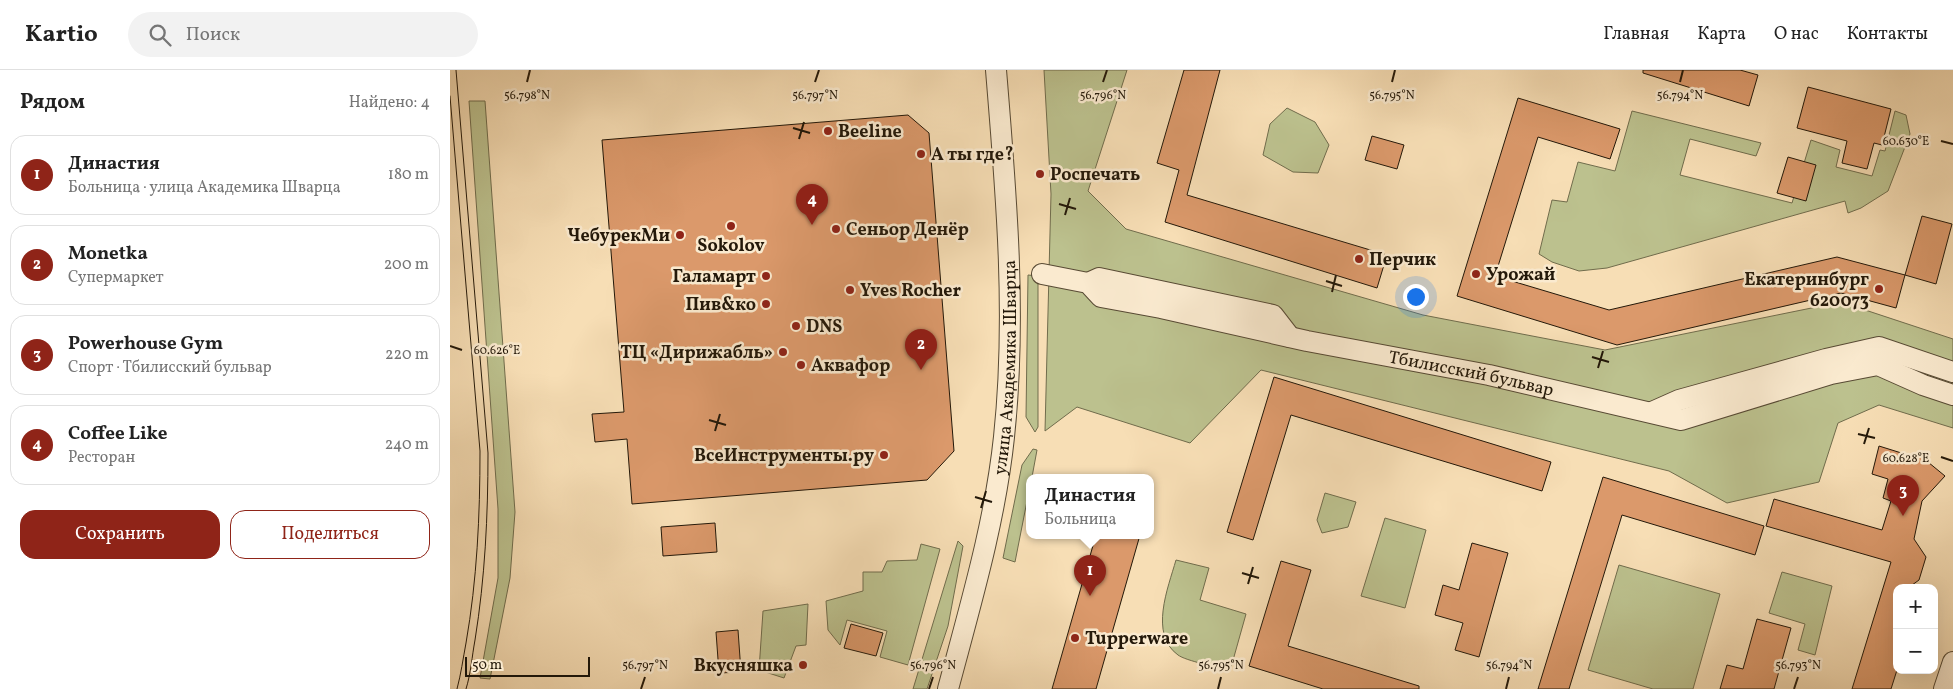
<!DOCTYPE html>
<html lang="ru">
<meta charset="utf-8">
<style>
body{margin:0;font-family:Vollkorn,serif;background:#f2f2f2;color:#222}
.controls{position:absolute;right:15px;bottom:15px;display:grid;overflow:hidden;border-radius:10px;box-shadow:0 5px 20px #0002}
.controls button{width:45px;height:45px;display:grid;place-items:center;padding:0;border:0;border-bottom:1px solid #e0e0e0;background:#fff;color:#222;font:25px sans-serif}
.scale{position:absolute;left:15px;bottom:12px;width:125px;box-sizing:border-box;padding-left:5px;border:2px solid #231809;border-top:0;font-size:14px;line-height:18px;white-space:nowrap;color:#231809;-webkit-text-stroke:4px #faeacf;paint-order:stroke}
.you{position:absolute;left:965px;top:226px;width:18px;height:18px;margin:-12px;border:4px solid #fff;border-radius:50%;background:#1a73e8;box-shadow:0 0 0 8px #1a73e833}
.badge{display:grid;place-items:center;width:32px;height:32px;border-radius:50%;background:#8f2418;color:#fff;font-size:16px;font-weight:700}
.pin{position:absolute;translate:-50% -41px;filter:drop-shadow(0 1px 2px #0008)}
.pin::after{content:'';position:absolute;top:26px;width:18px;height:15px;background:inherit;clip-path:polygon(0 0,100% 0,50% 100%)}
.popup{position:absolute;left:576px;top:404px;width:128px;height:65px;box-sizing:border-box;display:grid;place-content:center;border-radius:10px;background:#fff;filter:drop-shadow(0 1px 4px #0005);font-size:16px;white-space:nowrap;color:#767676}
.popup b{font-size:19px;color:#222}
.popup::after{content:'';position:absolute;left:50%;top:100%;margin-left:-10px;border:10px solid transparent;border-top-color:#fff}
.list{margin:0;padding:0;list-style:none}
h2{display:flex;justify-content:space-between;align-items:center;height:65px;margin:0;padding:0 20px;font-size:21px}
h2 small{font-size:16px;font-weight:400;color:#767676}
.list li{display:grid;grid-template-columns:32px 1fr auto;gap:15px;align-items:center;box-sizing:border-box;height:80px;margin:0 10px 10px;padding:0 10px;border:1px solid #e0e0e0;border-radius:15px}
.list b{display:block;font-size:19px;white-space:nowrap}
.list p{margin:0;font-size:16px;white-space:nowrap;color:#767676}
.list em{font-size:16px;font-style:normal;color:#767676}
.actions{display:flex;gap:10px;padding:15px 20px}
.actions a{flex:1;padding:11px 0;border:1px solid #8f2418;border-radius:15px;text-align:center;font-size:18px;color:#8f2418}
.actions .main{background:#8f2418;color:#fff}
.icon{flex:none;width:28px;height:28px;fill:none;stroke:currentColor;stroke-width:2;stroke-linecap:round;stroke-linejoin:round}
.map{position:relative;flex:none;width:1503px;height:619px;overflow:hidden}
header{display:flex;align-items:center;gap:30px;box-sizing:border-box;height:70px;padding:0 25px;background:#fff;border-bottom:1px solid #e0e0e0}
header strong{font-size:24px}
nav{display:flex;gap:28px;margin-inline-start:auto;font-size:18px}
.search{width:350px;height:45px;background:#f2f2f2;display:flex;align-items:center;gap:12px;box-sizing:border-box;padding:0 18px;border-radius:28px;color:#767676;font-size:19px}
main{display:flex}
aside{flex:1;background:#fff}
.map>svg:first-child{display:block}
.green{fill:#bcc18e;stroke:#706c4c}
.building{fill:#db996b;stroke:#231809}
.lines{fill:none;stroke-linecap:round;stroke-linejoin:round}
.minor-casing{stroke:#584a34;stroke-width:22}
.minor{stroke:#faeacf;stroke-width:20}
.tram{stroke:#231809;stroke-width:1}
.ticks{fill:none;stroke:#231809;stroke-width:2}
.poi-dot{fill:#8f2418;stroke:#faeacf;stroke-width:2}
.labels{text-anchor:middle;stroke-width:5;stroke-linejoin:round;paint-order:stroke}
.poi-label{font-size:18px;font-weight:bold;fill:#231809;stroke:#faeacf;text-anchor:start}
.street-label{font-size:18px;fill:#231809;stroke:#faeacf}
.ticks-label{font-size:12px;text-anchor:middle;fill:#231809;stroke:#faeacf;stroke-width:5;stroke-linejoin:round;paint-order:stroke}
</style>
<header>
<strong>Kartio</strong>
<div class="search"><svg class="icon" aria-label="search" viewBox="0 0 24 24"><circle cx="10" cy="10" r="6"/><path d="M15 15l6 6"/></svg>Поиск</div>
<nav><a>Главная</a><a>Карта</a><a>О нас</a><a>Контакты</a></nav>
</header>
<main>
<aside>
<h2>Рядом<small>Найдено: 4</small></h2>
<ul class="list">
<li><span class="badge">1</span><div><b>Династия</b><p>Больница · улица Академика Шварца</p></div><em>180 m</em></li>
<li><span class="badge">2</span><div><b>Monetka</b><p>Супермаркет</p></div><em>200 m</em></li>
<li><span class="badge">3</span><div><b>Powerhouse Gym</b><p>Спорт · Тбилисский бульвар</p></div><em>220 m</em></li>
<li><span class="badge">4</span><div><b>Coffee Like</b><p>Ресторан</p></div><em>240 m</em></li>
</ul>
<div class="actions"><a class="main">Сохранить</a><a>Поделиться</a></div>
</aside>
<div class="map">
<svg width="1503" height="619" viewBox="0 0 1503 619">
<rect width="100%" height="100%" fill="#f7deb5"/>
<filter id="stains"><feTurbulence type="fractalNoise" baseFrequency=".004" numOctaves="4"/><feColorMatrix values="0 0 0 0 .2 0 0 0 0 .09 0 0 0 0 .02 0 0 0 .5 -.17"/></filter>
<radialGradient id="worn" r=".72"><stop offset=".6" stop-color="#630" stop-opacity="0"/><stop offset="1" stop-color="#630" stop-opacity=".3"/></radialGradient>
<g class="green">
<polygon points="594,0 677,0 638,121 676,159 973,245 1155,280 1391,232 1503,269 1503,358 1429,335 1388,353 1369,412 1277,433 1219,401 811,300 740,373 627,337 595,361 601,124"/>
<polygon points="19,31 35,31 65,442 60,508 40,609 30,608 48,508 48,439"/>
<polygon points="837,38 865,52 879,75 868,103 843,102 813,85 820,54"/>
<polygon points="1182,41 1311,73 1306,86 1240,69 1230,105 1342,133 1361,70 1390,80 1386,97 1422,106 1430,80 1435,81 1445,41 1456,45 1460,64 1438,121 1411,138 1398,143 1395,131 1157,198 1129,201 1102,192 1089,184 1102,130 1117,132 1128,92 1165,101"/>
<polygon points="578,205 588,206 588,357 585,362 576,347"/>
<polygon points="583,379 587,380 582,407 580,407 580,416 565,492 553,488 572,395"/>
<polygon points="875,423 906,432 898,457 872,463 867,450"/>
<polygon points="935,448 976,460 955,538 911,526"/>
<polygon points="508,471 513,476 498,556 477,619 463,619"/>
<polygon points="471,474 490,479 458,595 430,587 437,561 397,550 390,575 378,560 376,531 413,521 413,502 432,502 437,491 467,490"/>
<path d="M726,490L759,498L750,530L796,544L780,601C768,597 736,591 728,585C699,564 718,518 726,490Z"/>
<polygon points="1169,495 1270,524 1243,619 1203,619 1138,600"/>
<polygon points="1332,502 1382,516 1365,585 1348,580 1355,554 1319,543"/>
<polygon points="358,534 356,575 346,576 334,608 309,600 313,541"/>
</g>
<g class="building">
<polygon points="734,0 770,0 737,125 937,185 927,218 715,152 729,100 707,93"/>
<polygon points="1193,0 1290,0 1308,5 1299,36 1193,3"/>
<polygon points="1358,17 1441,39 1432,75 1424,73 1417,99 1392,93 1397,71 1347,58"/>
<polygon points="1068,28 1170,59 1160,89 1088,67 1045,206 1159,240 1387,187 1455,205 1446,238 1391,223 1167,275 1007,226"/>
<polygon points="458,45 479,63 504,381 477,410 182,434 177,369 145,372 142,344 174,342 152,70"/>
<polygon points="922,66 954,75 947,99 915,90"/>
<polygon points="1338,87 1366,95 1356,131 1327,123"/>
<polygon points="1472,146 1502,154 1486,214 1455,205"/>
<polygon points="824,307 1101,392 1092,421 841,345 803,470 777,462"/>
<polygon points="1429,376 1461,386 1467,383 1495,406 1472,431 1464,469 1476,487 1469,510 1458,518 1447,518 1447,600 1441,619 1402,619 1441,492 1316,456 1324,429 1432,460 1441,431 1433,428 1438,409 1422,404"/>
<polygon points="1153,407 1314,456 1305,485 1172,445 1119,619 1088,619"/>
<polygon points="265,453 267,482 213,486 211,457"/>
<polygon points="646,465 690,465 646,619 602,619"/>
<polygon points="1022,473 1058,483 1029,587 1005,580 1013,553 985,545 993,515 1009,520"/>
<polygon points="831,491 861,500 838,576 969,616 969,619 873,619 799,596"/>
<polygon points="1307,549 1341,558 1324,619 1270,619 1277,595 1293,599"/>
<polygon points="401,554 433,563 426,586 394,578"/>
<polygon points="288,560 291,602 269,603 266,562"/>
</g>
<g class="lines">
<g class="minor-casing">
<g id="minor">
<path id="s1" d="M592,204L638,213L651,227L711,238L857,271L1039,305L1231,350L1381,304L1428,295L1473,315L1503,325"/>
<polyline points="638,213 649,208 823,245 840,267"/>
<polyline points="1202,342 1229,330 1376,289 1429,277 1503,302"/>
<path id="s2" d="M498,619C520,536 545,453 554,367C567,246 556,121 546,0"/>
<polyline points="1494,619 1503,592"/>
</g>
</g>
<use href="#minor" class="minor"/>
<g class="tram">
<path d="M6,0L38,383C38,446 35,508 25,570C22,586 21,603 16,619"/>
<path d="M0,26L30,381C30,446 27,510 16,573C13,589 11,604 7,619"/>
</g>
</g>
<path class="ticks" d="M77,12L80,0M365,12L369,0M653,12L657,0M942,12L945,0M1230,12L1233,0M343,58L360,63M349,69L354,52M1491,71L1503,74M609,134L626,139M615,145L620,128M876,211L892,216M882,222L886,205M0,276L12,280M1142,287L1159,292M1148,298L1153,281M259,350L276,355M265,361L270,344M1408,364L1425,368M1414,374L1419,358M1491,387L1503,391M525,427L542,432M531,438L536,421M792,503L809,508M798,514L803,497M191,619L195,607M479,619L483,607M768,619L771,607M1056,619L1059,607M1344,619L1348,607"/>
<g class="poi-dot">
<circle cx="378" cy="61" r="5"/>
<circle cx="471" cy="84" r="5"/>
<circle cx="590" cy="104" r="5"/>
<circle cx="281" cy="156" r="5"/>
<circle cx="386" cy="159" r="5"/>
<circle cx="230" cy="165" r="5"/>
<circle cx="909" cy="189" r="5"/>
<circle cx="1026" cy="204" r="5"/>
<circle cx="316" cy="206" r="5"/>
<circle cx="1429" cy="219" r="5"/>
<circle cx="400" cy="220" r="5"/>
<circle cx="316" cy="234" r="5"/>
<circle cx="346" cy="256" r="5"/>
<circle cx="333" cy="282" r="5"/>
<circle cx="351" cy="295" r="5"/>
<circle cx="434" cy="385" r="5"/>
<circle cx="625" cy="568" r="5"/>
<circle cx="353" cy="595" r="5"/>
</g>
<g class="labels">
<g class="poi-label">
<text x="388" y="67">Beeline</text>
<text x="481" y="90">А ты где?</text>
<text x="600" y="110">Роспечать</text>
<text x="396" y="165">Сеньор Денёр</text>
<text x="220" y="171" text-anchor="end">ЧебурекМи</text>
<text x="281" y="181" text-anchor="middle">Sokolov</text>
<text x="919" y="195">Перчик</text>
<text x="1036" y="210">Урожай</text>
<text x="306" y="212" text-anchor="end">Галамарт</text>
<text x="1419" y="215" text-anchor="end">Екатеринбург<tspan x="1419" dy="21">620073</tspan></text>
<text x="410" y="226">Yves Rocher</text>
<text x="306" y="240" text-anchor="end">Пив&amp;ко</text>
<text x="356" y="262">DNS</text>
<text x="323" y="288" text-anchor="end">ТЦ «Дирижабль»</text>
<text x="361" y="301">Аквафор</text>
<text x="424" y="391" text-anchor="end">ВсеИнструменты.ру</text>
<text x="635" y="574">Tupperware</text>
<text x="343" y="601" text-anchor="end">Вкусняшка</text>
</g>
<g class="street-label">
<text dy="6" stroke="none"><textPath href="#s2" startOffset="328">улица Академика Шварца</textPath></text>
<text dy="6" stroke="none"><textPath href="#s1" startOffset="444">Тбилисский бульвар</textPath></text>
</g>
</g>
<g class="ticks-label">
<text x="77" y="29">56.798°N</text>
<text x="365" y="29">56.797°N</text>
<text x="653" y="29">56.796°N</text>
<text x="942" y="29">56.795°N</text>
<text x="1230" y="29">56.794°N</text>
<text x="1456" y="75">60.630°E</text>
<text x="47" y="284">60.626°E</text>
<text x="1456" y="392">60.628°E</text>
<text x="195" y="599">56.797°N</text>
<text x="483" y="599">56.796°N</text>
<text x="771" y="599">56.795°N</text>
<text x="1059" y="599">56.794°N</text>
<text x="1348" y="599">56.793°N</text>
</g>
<rect width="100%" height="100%" filter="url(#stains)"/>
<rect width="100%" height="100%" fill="url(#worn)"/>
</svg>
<div class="controls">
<button>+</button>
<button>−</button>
</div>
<div class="scale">50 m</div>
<div class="you"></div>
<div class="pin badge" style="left:640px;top:526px">1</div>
<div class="popup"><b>Династия</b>Больница</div>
<div class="pin badge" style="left:471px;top:300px">2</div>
<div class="pin badge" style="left:1453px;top:446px">3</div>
<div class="pin badge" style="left:362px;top:155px">4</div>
</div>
</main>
